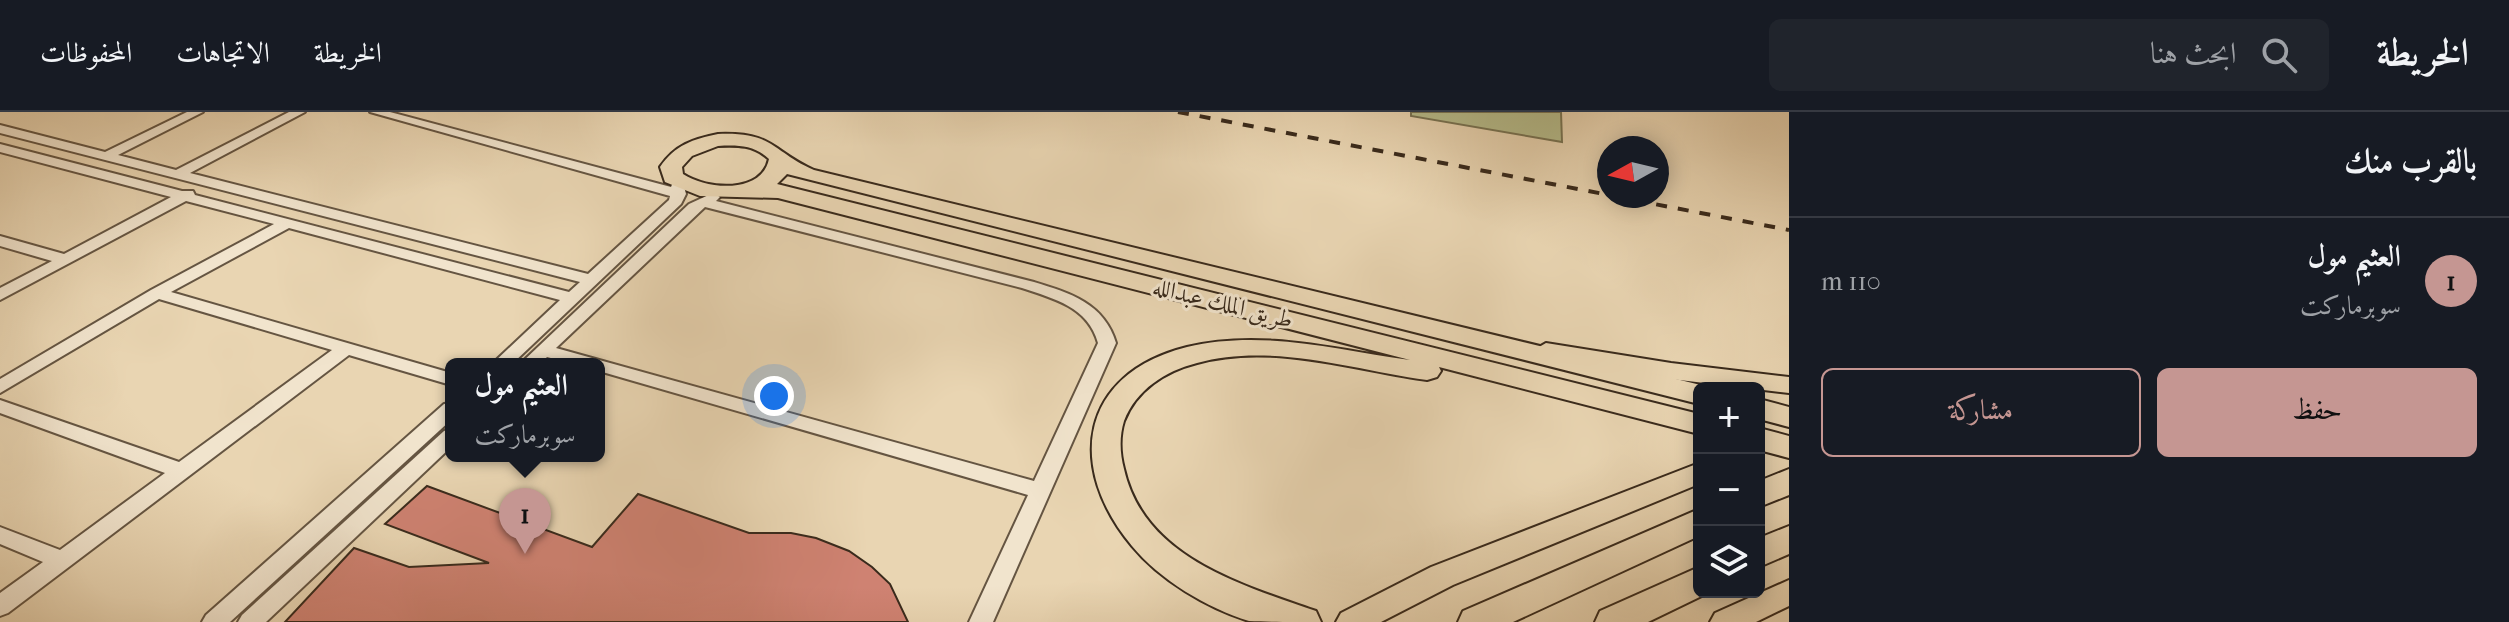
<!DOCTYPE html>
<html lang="ar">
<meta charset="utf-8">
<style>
body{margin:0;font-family:"IM FELL French Canon",Amiri,serif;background:#20242c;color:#f1f3f6;direction:rtl}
.controls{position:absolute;right:24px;bottom:24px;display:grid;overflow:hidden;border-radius:12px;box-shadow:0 4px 20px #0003}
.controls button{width:72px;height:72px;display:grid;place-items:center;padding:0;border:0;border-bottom:2px solid #363941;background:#171b24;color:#f1f3f6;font:40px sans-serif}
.compass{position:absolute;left:1597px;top:24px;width:72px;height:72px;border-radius:50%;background:#171b24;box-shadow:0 4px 20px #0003;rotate:262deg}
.you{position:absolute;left:774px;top:284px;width:28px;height:28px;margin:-20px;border:6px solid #fff;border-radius:50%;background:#1a73e8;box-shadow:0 0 0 12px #1a73e833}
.badge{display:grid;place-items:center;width:52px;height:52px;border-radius:50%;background:#c59692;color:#111;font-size:26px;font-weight:700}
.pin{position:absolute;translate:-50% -66px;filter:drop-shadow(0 2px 4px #0008)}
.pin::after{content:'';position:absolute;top:42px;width:28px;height:24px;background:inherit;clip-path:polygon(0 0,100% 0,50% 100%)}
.popup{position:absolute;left:445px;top:246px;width:160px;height:104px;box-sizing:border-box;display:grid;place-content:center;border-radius:12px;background:#171b24;filter:drop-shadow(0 2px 6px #0005);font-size:26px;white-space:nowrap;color:#9ea1a6}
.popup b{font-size:30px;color:#f1f3f6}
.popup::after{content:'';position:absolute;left:50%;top:100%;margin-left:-16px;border:16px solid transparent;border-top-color:#171b24}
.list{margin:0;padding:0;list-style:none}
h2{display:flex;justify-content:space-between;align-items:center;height:104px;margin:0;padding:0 32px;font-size:34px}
h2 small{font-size:26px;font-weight:400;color:#9ea1a6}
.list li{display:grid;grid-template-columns:52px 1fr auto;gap:24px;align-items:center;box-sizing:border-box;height:128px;padding:0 32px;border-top:2px solid #363941}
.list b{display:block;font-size:30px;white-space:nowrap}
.list p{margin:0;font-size:26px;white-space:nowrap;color:#9ea1a6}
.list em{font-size:26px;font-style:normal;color:#9ea1a6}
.actions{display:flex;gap:16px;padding:24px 32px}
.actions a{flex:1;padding:18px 0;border:2px solid #c59692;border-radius:12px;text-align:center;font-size:28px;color:#c59692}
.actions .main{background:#c59692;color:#111}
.icon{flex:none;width:44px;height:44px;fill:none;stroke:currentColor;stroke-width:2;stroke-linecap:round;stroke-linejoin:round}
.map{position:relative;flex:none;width:1789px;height:510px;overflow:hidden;direction:ltr}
header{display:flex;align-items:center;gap:48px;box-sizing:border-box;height:112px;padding:0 40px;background:#171b24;border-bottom:2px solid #363941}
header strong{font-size:38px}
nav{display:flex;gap:44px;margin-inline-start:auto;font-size:28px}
.search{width:560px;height:72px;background:#20242c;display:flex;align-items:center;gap:20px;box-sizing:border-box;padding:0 28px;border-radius:12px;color:#9ea1a6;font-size:30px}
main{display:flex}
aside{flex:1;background:#171b24}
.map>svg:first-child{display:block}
.green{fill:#b6bd8d;stroke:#787454;stroke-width:2}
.building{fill:#cf8272;stroke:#392a1c;stroke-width:2}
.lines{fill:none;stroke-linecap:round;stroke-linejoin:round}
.minor-casing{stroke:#655542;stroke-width:4}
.major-casing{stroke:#392a1c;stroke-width:4}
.highway-casing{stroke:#392a1c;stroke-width:4}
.minor{fill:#f1e4cd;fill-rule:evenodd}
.major{fill:#e9d5b2;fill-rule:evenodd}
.highway{fill:#e9d5b2;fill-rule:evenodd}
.rail{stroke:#392a1c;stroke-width:4;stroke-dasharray:11 11;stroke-linecap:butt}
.labels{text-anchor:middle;stroke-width:6;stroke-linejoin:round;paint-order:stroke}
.street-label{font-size:24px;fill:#392a1c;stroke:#f1e4cd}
</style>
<header>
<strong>الخريطة</strong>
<div class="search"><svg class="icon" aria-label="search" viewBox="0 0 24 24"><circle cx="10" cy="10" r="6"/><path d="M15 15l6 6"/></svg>ابحث هنا</div>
<nav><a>الخريطة</a><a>الاتجاهات</a><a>المحفوظات</a></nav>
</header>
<main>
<aside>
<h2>بالقرب منك<small></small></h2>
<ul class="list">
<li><span class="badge">1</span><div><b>العثيم مول</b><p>سوبرماركت</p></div><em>110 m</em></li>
</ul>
<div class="actions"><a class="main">حفظ</a><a>مشاركة</a></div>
</aside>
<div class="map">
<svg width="1789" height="510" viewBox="0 0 1789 510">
<rect width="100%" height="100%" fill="#e9d5b2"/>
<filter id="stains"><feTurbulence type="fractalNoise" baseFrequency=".0025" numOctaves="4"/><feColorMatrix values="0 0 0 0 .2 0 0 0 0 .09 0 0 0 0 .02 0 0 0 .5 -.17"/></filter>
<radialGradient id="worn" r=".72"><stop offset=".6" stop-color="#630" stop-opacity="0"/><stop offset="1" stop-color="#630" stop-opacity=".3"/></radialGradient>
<polygon class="green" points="1411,0 1561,0 1562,30 1411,4"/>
<polygon class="building" points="427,374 592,435 638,382 749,421 791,421 816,426 849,439 872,455 890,472 908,510 285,510 354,436 409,455 489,451 385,412"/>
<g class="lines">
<g class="minor-casing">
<g id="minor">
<polygon points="187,0 203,0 118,43 176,58 289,0 305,0 190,61 588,162 669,88 670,84 370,0 390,0 671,75 673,70 683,70 686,82 681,92 512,252 492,252 560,188 289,116 171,180 451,261 451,273 349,243 8,501 0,504 0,481 43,450 0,432 0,415 60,438 165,361 0,301 0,288 179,350 332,238 159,187 0,281 0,267 151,178 274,112 186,89 0,188 0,176 52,149 0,134 0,124 64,142 171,85 0,40 0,32 182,79 193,79 195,83 569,180 580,170 0,21 0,13 105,40"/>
<path d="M713,81L720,85L716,89L1034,170C1070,181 1104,191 1116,231L993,510H969L1028,383L599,259V252H573L547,245L540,252H520L689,92ZM705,95L1022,176C1055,187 1088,195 1098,231L1034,369L556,236Z"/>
<polygon points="451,291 451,308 230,510 202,510 206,503 444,292"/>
<polygon points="451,317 451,335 266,510 238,510 242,503 444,319"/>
</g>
</g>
<g class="major-casing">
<g id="major">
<polygon points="1546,231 1671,251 1789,265 1789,281 1671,267 1538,243 1534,238"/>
<polygon points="1699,351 1699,372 1453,473 1381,510 1336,510 1341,501 1431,455"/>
<polygon points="1789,468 1789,494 1756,510 1710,510 1715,501"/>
</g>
</g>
<g class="highway-casing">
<g id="highway">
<path d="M718,22C775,20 771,39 814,58L1709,275L1699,276V292L787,62L777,72L1699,302V322L1439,255L1441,259L1437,265L1427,268C1354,258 1271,230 1197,251C1165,259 1136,278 1124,309C1119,325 1120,342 1124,357C1144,446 1242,473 1316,499L1321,510C1299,510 1270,510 1249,509C1207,496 1160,468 1132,434C1066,355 1079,262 1187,235C1262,217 1336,238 1410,248L778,86L700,84L665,70L660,55C675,33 693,27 718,22ZM718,34C738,33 754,33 769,47C762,82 707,78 683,62L682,55L692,44Z"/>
<polygon points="1759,287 1789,295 1789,315 1759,307"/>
<polygon points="1759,316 1789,324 1789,346 1759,338"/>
<polygon points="1789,357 1789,383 1759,395 1759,369"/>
<polygon points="1699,397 1699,424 1513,510 1458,510 1463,499"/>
<polygon points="1789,414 1789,442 1759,455 1759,426"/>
<polygon points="1699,455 1699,480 1710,480 1648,510 1595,510 1600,499"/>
</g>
</g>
<use href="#minor" class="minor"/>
<use href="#major" class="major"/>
<use href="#highway" class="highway"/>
<g class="rail">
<polyline points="1178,0 1609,83"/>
<polyline points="1613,84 1789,118"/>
</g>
</g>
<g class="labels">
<g class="street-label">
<text transform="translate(1223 191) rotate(14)" y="8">طريق الملك عبدالله</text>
</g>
</g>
<rect width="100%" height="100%" filter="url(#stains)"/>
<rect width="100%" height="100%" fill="url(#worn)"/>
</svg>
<div class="controls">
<button>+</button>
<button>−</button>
<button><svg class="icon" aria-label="layers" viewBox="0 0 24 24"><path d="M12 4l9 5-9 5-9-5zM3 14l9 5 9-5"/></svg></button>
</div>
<svg class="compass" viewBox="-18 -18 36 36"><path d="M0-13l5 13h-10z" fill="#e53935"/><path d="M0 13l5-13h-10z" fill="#9ea1a6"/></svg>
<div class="you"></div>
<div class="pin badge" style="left:525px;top:442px">1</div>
<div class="popup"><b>العثيم مول</b>سوبرماركت</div>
</div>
</main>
